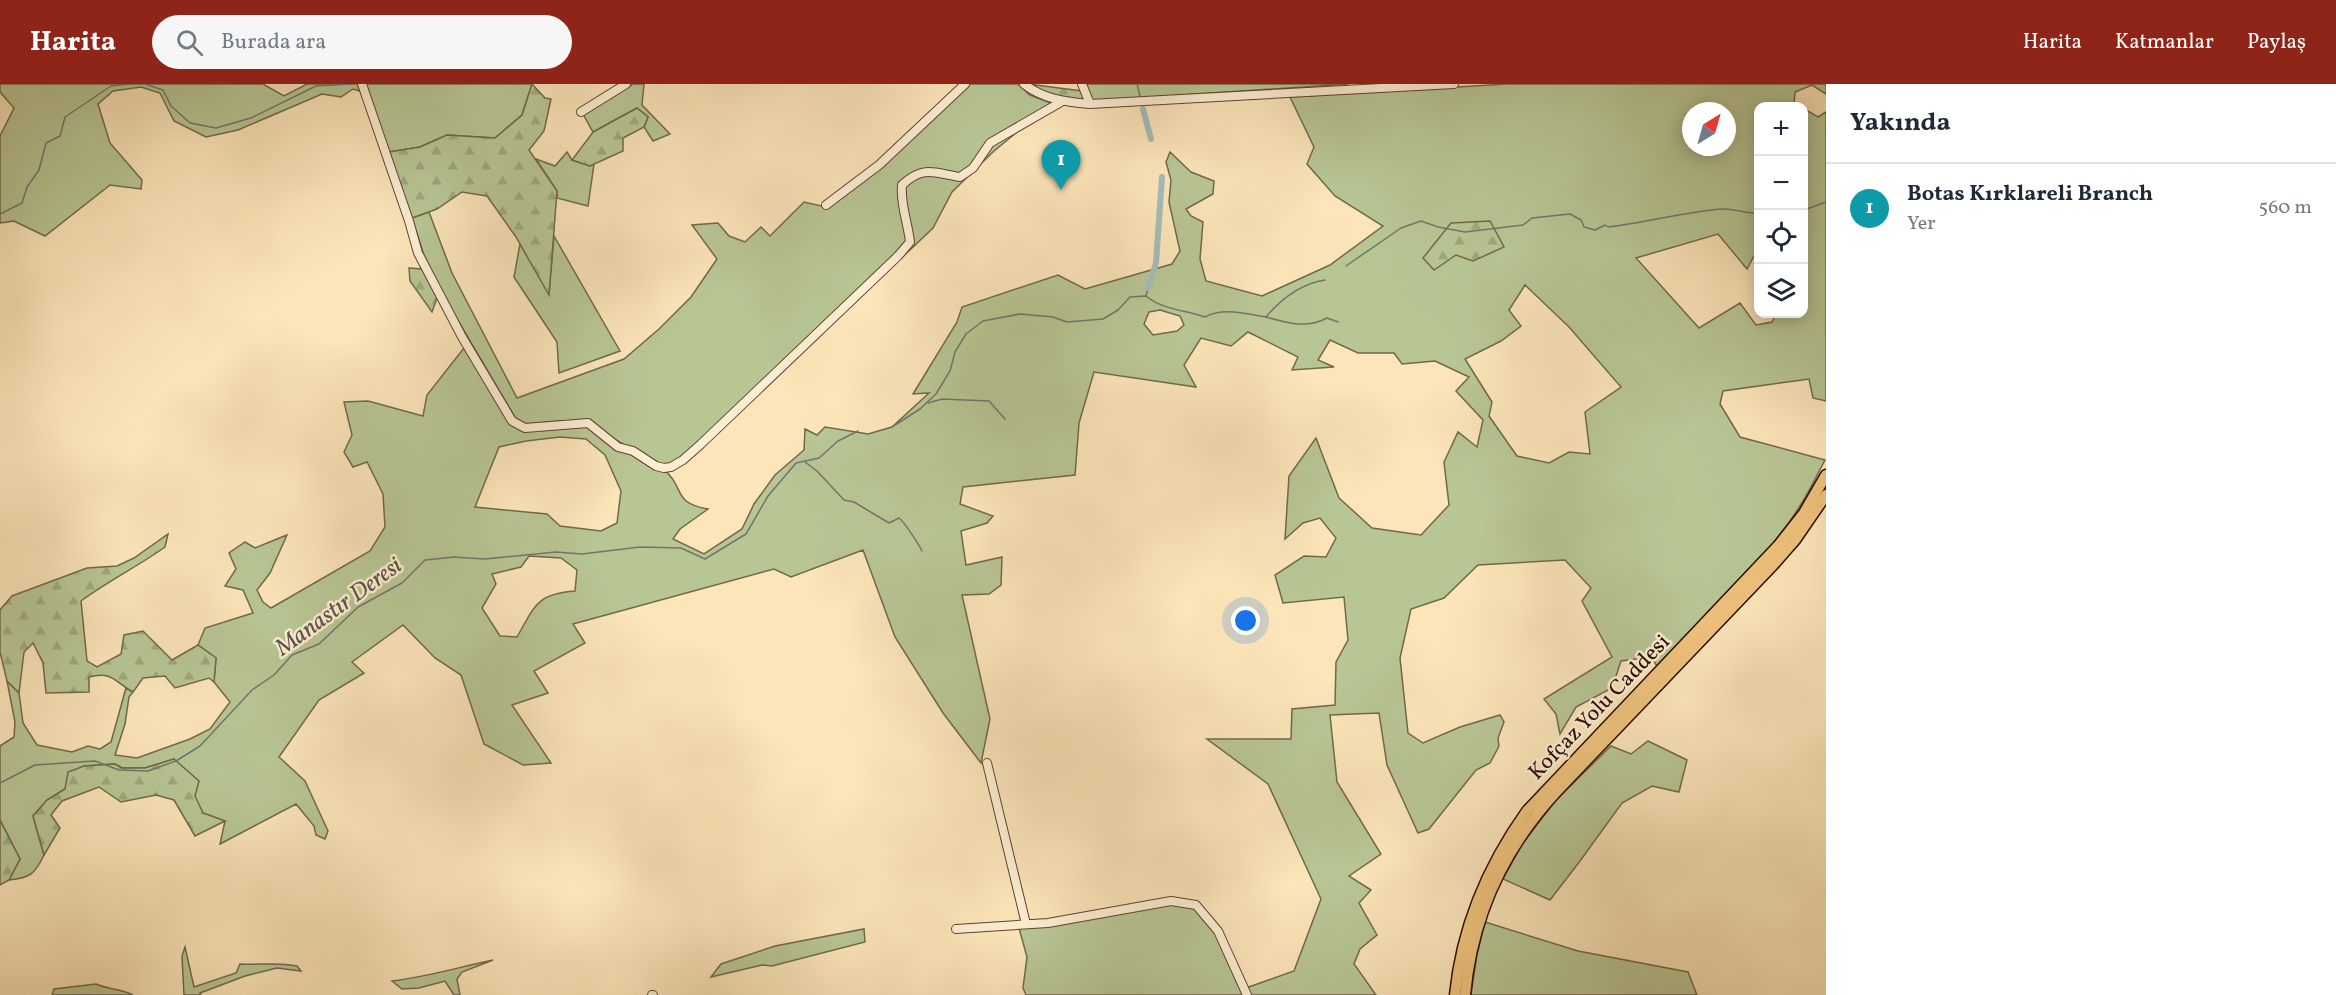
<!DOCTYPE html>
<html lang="tr">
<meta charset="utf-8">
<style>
body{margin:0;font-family:Vollkorn,serif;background:#f6f6f7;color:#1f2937}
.controls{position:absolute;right:18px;top:18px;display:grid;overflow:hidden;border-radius:12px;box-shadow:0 3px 15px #0003}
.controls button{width:54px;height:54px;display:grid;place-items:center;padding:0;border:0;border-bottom:2px solid #e0e1e3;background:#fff;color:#1f2937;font:30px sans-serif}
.compass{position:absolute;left:1682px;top:18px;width:54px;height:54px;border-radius:50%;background:#fff;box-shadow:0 3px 15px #0003;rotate:37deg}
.you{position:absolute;left:1246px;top:537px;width:21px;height:21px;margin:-15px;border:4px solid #fff;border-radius:50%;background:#1a73e8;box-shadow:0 0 0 9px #1a73e833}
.badge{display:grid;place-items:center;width:39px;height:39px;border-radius:50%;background:#8f2418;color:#fff;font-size:20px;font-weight:700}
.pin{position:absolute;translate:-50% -50px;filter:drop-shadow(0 2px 3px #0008)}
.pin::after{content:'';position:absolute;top:32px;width:21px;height:18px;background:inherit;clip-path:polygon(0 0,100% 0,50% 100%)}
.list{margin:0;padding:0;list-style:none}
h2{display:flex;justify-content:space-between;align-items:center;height:78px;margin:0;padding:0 24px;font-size:26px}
h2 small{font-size:20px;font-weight:400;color:#747a83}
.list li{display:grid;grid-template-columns:39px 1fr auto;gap:18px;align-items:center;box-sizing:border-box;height:90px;padding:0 24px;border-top:2px solid #e0e1e3}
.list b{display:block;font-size:22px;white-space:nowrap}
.list p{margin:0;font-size:20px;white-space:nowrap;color:#747a83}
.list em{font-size:20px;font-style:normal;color:#747a83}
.icon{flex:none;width:33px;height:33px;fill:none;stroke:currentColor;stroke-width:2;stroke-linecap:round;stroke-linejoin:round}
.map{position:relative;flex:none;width:1826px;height:911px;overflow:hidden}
header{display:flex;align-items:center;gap:36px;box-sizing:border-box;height:84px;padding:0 30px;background:#8f2418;color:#fff}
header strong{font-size:28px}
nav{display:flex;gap:33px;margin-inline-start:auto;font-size:21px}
.search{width:420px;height:54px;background:#f6f6f7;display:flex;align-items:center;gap:15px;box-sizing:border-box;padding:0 21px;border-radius:33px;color:#747a83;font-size:22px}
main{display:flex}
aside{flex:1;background:#fff}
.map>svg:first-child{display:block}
.green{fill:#b8c694;stroke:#72684a;stroke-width:1.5;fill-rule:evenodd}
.forest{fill:url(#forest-firs);stroke:#72684a;stroke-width:1.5}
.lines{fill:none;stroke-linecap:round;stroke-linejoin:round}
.stream{stroke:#72756f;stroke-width:1.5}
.canal{stroke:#a2bdb9;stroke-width:6}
.minor-casing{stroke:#5f412f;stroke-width:10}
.major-casing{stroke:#2b0a01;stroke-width:13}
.minor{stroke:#fceed2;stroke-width:8}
.major{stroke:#eec27c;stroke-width:10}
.labels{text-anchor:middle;stroke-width:5;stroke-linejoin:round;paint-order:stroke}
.street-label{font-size:22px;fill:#2b0a01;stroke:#fceed2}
.water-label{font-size:24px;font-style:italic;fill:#5b524b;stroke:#fceed2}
</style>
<header>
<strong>Harita</strong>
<div class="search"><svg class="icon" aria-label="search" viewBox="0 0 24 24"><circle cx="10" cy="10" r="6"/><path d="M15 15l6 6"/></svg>Burada ara</div>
<nav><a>Harita</a><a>Katmanlar</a><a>Paylaş</a></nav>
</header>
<main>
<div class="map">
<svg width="1826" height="911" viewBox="0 0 1826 911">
<defs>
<pattern id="forest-firs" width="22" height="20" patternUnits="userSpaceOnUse" patternTransform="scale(1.5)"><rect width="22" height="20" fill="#b8c694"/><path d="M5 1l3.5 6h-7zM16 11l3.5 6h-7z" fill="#9ea97e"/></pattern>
</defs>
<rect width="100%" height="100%" fill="#fbe5b9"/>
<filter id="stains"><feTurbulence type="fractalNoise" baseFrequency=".00333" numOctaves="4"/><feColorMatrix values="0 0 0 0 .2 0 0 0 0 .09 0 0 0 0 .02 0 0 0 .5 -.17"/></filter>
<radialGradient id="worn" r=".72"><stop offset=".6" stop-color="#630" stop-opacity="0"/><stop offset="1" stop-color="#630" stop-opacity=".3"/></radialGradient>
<g class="green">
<polygon points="0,0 263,0 284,12 307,0 358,0 359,7 353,5 341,13 322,10 238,46 206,53 174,37 160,9 141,3 113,7 98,20 110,59 142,96 141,105 110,101 45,152 14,137 0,139 0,52 14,24 0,8"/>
<polygon points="364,0 532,0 522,31 495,54 447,51 420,63 389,68"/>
<polygon points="633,0 644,0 642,21 670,50 653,57 644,43 648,33 637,24 593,48 583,30"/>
<polygon points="969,0 1018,0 1030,11 1059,22 1038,31 994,67 952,108 933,144 849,224 681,375 666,381 657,380 618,359 589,337 558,337 526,340 516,335 440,206 424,171 412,134 429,128 452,189 517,314 624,275 659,245 691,213 717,175 692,141 718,139 729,152 745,158 761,143 770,152 804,118 826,123"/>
<polygon points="1085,0 1349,0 1091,17"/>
<path d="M1507,0H1826V10L1812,1L1795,8L1794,20L1799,22H1758V172H1754L1747,185L1718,150L1636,174L1699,244L1740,219L1756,241L1772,238L1776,230H1804V25L1818,33L1826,28V317L1813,314L1809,295L1723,307L1720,320L1740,353L1825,376C1818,389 1811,404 1803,417C1766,479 1707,530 1657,582L1651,573L1621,577L1612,604L1576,623L1560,650L1556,630L1544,615L1612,573L1582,517L1591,504L1565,476L1478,481L1444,514L1411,525L1400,574L1408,649L1423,659L1460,643L1500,631L1504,638L1498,654L1499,662L1490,679L1476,686L1429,745L1418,749L1387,681L1379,629L1330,631L1337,698L1381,770L1349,792L1371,806L1359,819L1377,851L1360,865L1354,880L1376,911H1250L1246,904L1294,887L1321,815L1268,700L1207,655H1291L1292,625L1335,621L1336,578L1348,556L1344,513L1283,519L1275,491L1304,472L1326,473L1336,454L1320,434L1303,439L1285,455L1289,392L1316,354L1339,414L1372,444L1421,451L1449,421L1444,378L1458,348L1477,363L1483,336L1456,307L1469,293L1435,277L1402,280L1394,269H1358L1330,256L1318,276L1334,283L1292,286L1298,273L1248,248L1231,262L1201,254L1184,281L1196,303L1094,288L1079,339L1075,391L963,403L960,420L993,432L987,439L961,447L966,481L1002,473L1001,501L989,510L962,511L990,635L981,679L943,629L895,553L863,466L791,493L774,485L573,540L585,559L534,587L548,609L512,621L551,679L523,681L484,660L461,591L435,574L403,541L352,578L364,589L319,616L279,673L305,697L328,747L325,755L316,751L314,742L296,720L220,760L225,737L203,729L174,675L145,684H122L115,680L84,682L65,705L47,716L33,732L44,771C35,790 30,794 9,796L20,775L0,736V662L14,653L15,638L7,597L19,609L23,639L37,661L72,668L88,662L100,665L111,658L126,604L133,608L129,613L125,640L115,671L137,674L190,655L210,645L230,618L214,598L216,574L198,561L205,544L253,529L243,506L225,502L236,485L229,469L245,458L255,464L287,451L270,489L257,506L263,518L271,524L370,467L385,443L383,410L367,378L353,383L344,368L352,351L344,318L368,317L423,332L427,311L464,264L517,344C535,343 572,338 587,341C594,342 656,379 663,385C686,403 671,419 708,425L680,445L673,455L704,470L742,445L754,420L775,391L804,366L805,345L817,351L825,343L868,350L892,343L929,309L913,310L957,238L962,223L1058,191L1085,205L1172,180L1180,167L1169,118L1171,96L1166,78L1170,68L1191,88L1214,97L1213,110L1186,125L1191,132L1203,138L1200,175L1206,197L1262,212L1330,181L1383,142L1335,112L1307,80L1314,63L1290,13ZM1691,27H1727V63H1691ZM1525,201L1569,243L1621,303L1585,328L1590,370L1569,368L1549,379L1517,372L1489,332L1492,318L1465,275L1501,257L1521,242L1509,226ZM1160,226L1180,232L1184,241L1177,247L1153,251L1144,240L1149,228ZM560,353L586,355L605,371L621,407L617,439L601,447L560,442L547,430L475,423L499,363L526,357ZM529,472L561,474L577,486L575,507C536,510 535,522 517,553L500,552L482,524L496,500L492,490L521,483Z"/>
<polygon points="567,68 572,76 590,82 594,80 588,122 557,114 557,107 536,75 555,82"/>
<polygon points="554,152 620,267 559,289 557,258 514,193 520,160 549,209"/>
<polygon points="1648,657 1687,676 1679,708 1652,702 1622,719 1580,777 1550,816 1503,795 1523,759 1556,716 1611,662 1631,670"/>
<polygon points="1170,820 1195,825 1215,849 1243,911 1026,911 1023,904 1027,873 1019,844"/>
<polygon points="1485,838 1578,867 1688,888 1697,911 1471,911 1477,870"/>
<polygon points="864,845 865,858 772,882 762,881 711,893 721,880 775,862"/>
<path d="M185,863L194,903L236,889L240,880C260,881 278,878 297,882L301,887L277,884L245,892L200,909L201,911H184L182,872Z"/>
<path d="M493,876L462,888L457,895L460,911H454L445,897L419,904L402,905L392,897C427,893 459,883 493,876Z"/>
<path d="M96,900C109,906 120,904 133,911H52L54,905Z"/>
</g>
<g class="forest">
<polygon points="532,0 545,14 551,15 544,47 529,66 557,107 549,211 516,153 487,112 462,108 437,125 412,134 389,68 420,63 447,51 495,54 522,31"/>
<polygon points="1028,0 1082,7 1086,18 1060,16"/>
<polygon points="637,24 648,33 644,43 623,54 623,67 590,82 572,76 593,48"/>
<polygon points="1490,137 1504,163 1473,177 1456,171 1434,186 1423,174 1451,139"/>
<polygon points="409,184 422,185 437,214 432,228 410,197"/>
<path d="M168,450L165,463C137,483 108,497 81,517L87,577L97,583L121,570L124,551L143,547L172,576L198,561L216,574L214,598L209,594L175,604L165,592L143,594L133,608C114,598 114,587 89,593V608L46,609L43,579L33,559L24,568L19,609L7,597L0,568V526L12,512L87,484L117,482L134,474Z"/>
<polygon points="174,675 199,697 195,712 203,729 225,737 195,752 174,716 156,711 121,718 99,703 62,717 51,731 60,744 44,771 33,732 47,716 65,705 68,688 84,682 115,680 122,684 145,684"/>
<polygon points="0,736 20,775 9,796 0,801"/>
</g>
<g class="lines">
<g class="stream">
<polyline points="145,0 163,6 171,22 190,39 216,44 251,34 316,2 351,0"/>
<polyline points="1137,0 1140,12"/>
<polyline points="1804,125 1807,125 1826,118"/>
<polyline points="0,130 22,119 27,103 39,86 46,59 60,52 65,33 111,2 131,0"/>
<path d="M1346,182L1401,144L1421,137L1438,143L1465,148L1523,141L1532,134L1570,130L1581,136L1584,143L1595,146L1605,141L1608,143C1646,139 1683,128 1721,125C1734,124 1746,130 1758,129"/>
<polyline points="1146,212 1148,204"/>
<path d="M1266,233C1287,239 1307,245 1327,234L1338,238"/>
<polyline points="928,319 942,315 989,317 1005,335"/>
<path d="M892,343L920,325L936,310L950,287L955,268L966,250L983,237L1020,230L1053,233L1067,238L1103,235L1118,226L1130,213L1146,212C1163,226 1185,226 1205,233C1224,223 1246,230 1266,233C1282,214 1300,200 1325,196"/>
<path d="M805,378L817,387L844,416L854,418L889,439L899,434C905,439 918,459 922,467"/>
<polyline points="0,699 35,681 95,677 119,686 148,687 176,677 200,662 252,606 274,591 292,571 319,560 358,523 402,499 425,476 454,473 485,475 556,468 582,470 640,463 681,464 705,475 746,450 768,412 796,379 819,374 838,357 858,347"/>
<polyline points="74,911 93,911"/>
</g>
<g class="canal">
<polyline points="1143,25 1151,55"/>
<polyline points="1148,204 1156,179 1162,93"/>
</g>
<g class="minor-casing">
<g id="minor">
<path d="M362,0L409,137L418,169L462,253L512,337L525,344L588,339L618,363L633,367L656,382L664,384L671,383L683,376L701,360L898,172L910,158C908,139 900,120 902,101C924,81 933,89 960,93L973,84L990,59L1061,18"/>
<path d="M1024,0C1043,15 1066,18 1090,20L1454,0"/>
<polyline points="1082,0 1090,20"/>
<polyline points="581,28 626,0"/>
<polyline points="826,121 879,81 965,0"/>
<polyline points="987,679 1026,840"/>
<polyline points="956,845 1048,839 1171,817 1196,821 1218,847 1247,911"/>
<polyline points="652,911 653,911"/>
</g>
</g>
<g class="major-casing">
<g id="major">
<path d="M1455,911C1462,842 1487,783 1527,727L1778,462L1804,429L1826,391"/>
<path d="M1465,911C1472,833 1504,764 1557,707L1773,481L1795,456L1826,411"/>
</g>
</g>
<use href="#minor" class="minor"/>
<use href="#major" class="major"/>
</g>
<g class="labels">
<g class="street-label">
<text transform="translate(1598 622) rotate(-46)" y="8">Kofçaz Yolu Caddesi</text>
</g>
<g class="water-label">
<text transform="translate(338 522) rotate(-36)" y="8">Manastır Deresi</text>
</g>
</g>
<rect width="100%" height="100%" filter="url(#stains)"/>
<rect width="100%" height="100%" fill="url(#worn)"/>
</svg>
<div class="controls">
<button>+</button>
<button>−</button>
<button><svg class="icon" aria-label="locate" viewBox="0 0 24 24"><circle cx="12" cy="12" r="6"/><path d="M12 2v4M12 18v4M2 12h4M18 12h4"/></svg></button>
<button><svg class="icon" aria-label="layers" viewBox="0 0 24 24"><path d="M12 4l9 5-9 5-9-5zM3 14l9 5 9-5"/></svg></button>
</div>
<svg class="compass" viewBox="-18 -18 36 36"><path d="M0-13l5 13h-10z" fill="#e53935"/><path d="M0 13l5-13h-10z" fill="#747a83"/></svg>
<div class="you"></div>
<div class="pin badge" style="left:1061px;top:106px;background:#0f9aa8">1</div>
</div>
<aside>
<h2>Yakında<small></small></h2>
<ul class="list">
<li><span class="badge" style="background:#0f9aa8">1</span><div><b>Botas Kırklareli Branch</b><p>Yer</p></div><em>560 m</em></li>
</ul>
</aside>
</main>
